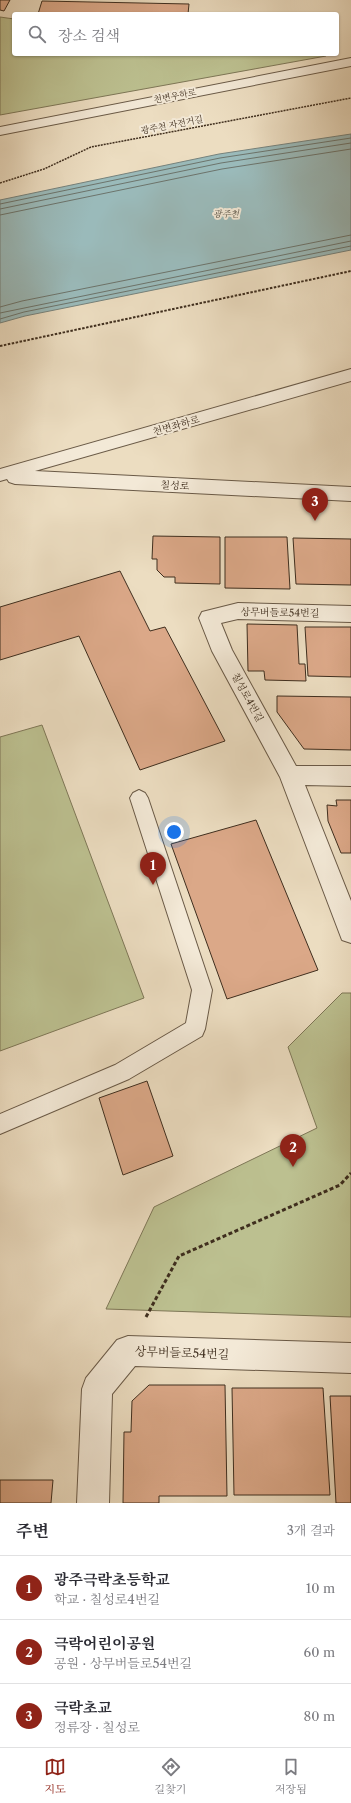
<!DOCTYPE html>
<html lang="ko">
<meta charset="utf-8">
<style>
body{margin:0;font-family:"Libre Caslon Text","Noto Serif KR",serif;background:#f2f2f3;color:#2b2b33}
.you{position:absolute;left:174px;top:832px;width:14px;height:14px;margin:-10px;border:3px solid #fff;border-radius:50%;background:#1a73e8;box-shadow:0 0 0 6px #1a73e833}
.badge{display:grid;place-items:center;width:26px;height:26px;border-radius:50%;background:#8f2418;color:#fff;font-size:13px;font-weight:700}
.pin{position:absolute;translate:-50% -33px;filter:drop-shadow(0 1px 2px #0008)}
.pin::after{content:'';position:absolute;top:21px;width:14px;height:12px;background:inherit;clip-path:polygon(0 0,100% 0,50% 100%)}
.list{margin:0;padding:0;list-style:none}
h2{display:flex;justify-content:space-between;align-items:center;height:52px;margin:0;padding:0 16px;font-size:17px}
h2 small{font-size:13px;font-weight:400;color:#7c7c81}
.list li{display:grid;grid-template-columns:26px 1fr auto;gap:12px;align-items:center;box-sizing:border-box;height:64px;padding:0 16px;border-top:1px solid #e1e1e2}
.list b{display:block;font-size:15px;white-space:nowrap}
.list p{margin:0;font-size:13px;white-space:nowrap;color:#7c7c81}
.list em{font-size:13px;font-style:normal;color:#7c7c81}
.icon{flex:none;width:22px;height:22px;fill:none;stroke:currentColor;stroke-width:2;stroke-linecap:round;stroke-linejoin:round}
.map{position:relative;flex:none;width:351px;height:1503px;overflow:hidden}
.search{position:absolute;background:#fff;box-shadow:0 1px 3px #0004;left:12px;right:12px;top:12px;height:44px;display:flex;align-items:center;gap:10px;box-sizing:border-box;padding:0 14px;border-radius:4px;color:#7c7c81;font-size:15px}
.sheet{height:244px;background:#fff}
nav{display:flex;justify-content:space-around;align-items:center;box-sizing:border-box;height:56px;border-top:1px solid #e1e1e2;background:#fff;font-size:11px;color:#7c7c81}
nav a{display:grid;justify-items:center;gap:2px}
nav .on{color:#8f2418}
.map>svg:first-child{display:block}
.green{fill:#bcc090;stroke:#7e7757}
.water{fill:#9ababa;stroke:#76827c}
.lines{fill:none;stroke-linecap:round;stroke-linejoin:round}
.shore{stroke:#6c746c;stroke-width:1}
.building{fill:#dba888;stroke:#3f2e1e}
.lane-casing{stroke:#6a5a47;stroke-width:2}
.street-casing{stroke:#6a5a47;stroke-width:2}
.path-far2{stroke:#3f2e1e;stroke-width:1.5;stroke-dasharray:2 1;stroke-linecap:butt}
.path-far1{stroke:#3f2e1e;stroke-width:2;stroke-dasharray:2.5 1.5;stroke-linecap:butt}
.path{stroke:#3f2e1e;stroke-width:3;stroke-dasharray:4 2.5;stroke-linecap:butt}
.lane{fill:#f3e9d7;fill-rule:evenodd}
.street{fill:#f3e9d7;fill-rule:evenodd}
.labels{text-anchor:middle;stroke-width:4;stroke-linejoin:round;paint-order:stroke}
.far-street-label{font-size:9px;fill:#3f2e1e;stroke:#f3e9d7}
.far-water-label{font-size:9px;font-style:italic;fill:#565145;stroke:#f3e9d7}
.street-label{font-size:10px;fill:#3f2e1e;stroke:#f3e9d7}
.near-street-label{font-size:12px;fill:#3f2e1e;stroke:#f3e9d7}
</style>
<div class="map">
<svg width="351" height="1503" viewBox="0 0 351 1503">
<rect width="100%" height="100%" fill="#ecddc1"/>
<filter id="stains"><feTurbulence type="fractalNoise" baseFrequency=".005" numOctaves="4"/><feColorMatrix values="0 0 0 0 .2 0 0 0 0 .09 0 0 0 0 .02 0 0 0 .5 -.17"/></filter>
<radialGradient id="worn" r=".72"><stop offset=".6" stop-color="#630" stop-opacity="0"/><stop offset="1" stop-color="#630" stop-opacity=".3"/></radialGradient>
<g class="green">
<polygon points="0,17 14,19 14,54 327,54 326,56 0,115"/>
<polygon points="42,725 144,998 0,1051 0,737"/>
<polygon points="342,993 351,993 351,1317 106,1309 154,1207 317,1128 288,1047"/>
</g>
<polygon class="water" points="351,134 351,250 25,316 0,323 0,200 219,154"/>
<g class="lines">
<g class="shore">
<polyline points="0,204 220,158 351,138"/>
<polyline points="0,209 221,163 351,143"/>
<polyline points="0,215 222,169 351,149"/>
<polyline points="0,307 22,301 351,235"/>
<polyline points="0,313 351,241"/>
<polyline points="0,319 24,312 351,246"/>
</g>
</g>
<g class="building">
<polygon points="0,0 10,0 4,11 0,10"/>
<polygon points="42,1 189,4 188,14 38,14"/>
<polygon points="153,536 220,537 220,584 175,583 175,577 164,577 157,570 157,559 152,559"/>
<polygon points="225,537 287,537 290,589 225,588"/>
<polygon points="293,538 351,539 351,585 296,584"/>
<polygon points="120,571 150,631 165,627 225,741 140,770 79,636 0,660 0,607"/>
<polygon points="247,624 297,625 299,664 305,664 306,681 265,680 264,671 248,671"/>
<polygon points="305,627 351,627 351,677 308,676"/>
<polygon points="277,696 351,697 351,750 304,749 277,712"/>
<polygon points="336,800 351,800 351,853 341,853 328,821 327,805 337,806"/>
<polygon points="256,820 318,970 227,999 171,844"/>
<polygon points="147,1081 173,1156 123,1175 99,1098"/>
<polygon points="149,1385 225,1385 227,1496 159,1496 159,1503 123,1503 124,1432 131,1432 132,1401"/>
<polygon points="232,1388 323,1388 330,1495 234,1495"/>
<polygon points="330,1396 351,1396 351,1503 336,1503"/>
<polygon points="0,1480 53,1480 51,1503 0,1503"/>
</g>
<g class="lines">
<g class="lane-casing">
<polygon id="lane" points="139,790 145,793 148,798 212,990 205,1029 202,1036 129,1079 0,1134 0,1114 115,1065 186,1023 192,990 130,798 133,793"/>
</g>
<g class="street-casing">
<g id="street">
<polygon points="351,58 351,66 0,135 0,127"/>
<polygon points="351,369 351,381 35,471 351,487 351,501 15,484 9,482 7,479 0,481 0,469"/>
<polygon points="238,603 351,606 351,622 238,619 221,623 232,650 296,766 351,766 351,786 305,785 351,901 351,943 342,940 280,777 212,651 199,618 202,612"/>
<polygon points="128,1336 351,1343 351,1373 135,1366 112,1394 109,1503 77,1503 82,1389 86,1378 117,1340"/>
</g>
</g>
<polyline class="path-far2" points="0,183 44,169 91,147 351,98"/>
<polyline class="path-far1" points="0,346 351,271"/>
<polyline class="path" points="146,1317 179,1256 340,1185 351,1173"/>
<use href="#lane" class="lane"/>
<use href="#street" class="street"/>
</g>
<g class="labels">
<g class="far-street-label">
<text transform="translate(175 96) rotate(-11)" y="3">천변우하로</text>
<text transform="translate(172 125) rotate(-11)" y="3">광주천 자전거길</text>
</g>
<g class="far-water-label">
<text x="226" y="217">광주천</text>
</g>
<g class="street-label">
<text transform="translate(176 425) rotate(-16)" y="4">천변좌하로</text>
<text transform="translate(175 485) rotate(3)" y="4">칠성로</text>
<text transform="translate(280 612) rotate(1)" y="4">상무버들로54번길</text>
<text transform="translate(248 697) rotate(61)" y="4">칠성로4번길</text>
</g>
<g class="near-street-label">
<text transform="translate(182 1353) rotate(2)" y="4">상무버들로54번길</text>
</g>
</g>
<rect width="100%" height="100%" filter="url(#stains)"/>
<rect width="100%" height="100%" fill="url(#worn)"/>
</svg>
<div class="you"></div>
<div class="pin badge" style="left:153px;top:885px">1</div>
<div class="pin badge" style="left:293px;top:1167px">2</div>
<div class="pin badge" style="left:315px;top:521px">3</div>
<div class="search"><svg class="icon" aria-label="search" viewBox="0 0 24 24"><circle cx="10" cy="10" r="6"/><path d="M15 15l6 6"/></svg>장소 검색</div>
</div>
<section class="sheet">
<h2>주변<small>3개 결과</small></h2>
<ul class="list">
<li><span class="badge">1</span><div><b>광주극락초등학교</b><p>학교 · 칠성로4번길</p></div><em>10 m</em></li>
<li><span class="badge">2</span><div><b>극락어린이공원</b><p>공원 · 상무버들로54번길</p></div><em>60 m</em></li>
<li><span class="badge">3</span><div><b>극락초교</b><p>정류장 · 칠성로</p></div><em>80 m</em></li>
</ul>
</section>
<nav>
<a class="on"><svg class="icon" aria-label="map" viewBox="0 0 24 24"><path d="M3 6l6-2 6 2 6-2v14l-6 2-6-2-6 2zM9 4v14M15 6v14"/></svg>지도</a>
<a><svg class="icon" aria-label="directions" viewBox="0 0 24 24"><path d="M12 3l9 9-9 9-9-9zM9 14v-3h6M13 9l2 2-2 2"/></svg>길찾기</a>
<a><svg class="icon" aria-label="saved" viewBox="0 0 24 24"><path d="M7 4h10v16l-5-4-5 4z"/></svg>저장됨</a>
</nav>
